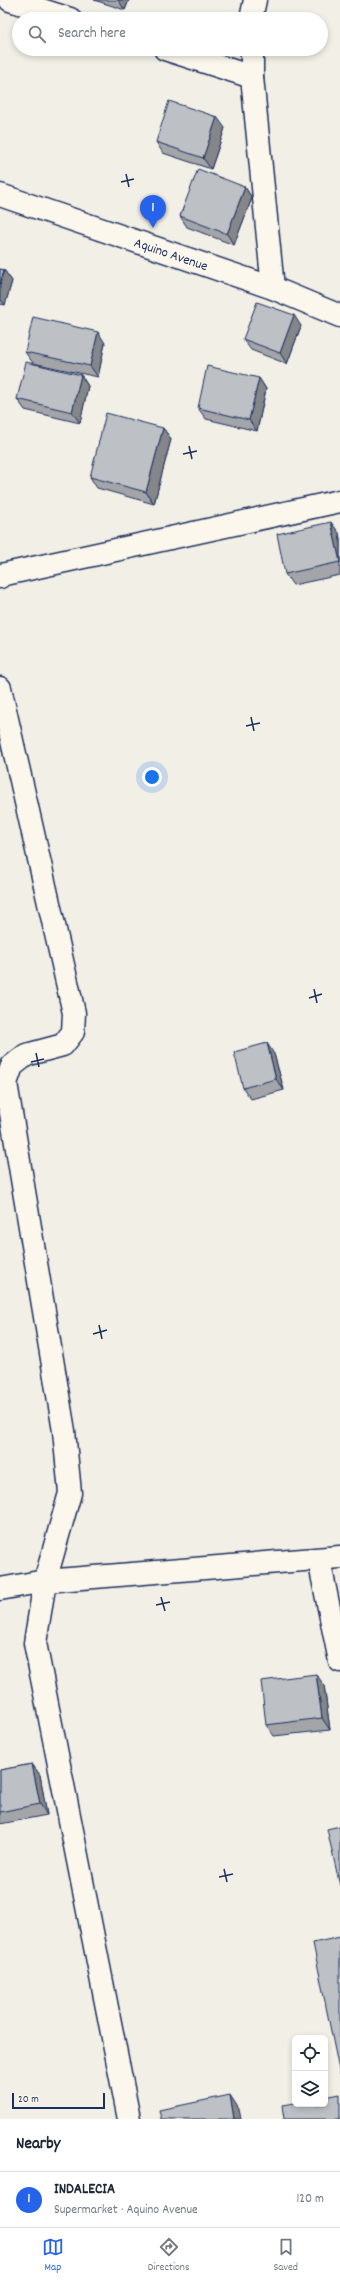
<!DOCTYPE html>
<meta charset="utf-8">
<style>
body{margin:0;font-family:Dekko,sans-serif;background:#f2f2f3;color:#1f2937}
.controls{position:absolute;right:12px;bottom:12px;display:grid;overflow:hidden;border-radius:6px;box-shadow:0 2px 6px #0003}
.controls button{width:36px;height:36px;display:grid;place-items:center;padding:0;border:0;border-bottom:1px solid #e0e1e3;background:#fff;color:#1f2937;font:20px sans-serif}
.scale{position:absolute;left:12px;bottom:10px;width:93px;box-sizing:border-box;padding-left:4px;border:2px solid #1b2f5e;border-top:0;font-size:11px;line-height:14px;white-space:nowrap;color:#1b2f5e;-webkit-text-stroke:3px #fbf7ec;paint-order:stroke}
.you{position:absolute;left:152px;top:777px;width:14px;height:14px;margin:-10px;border:3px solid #fff;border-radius:50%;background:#1a73e8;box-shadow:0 0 0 6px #1a73e833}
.badge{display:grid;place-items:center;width:26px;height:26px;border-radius:50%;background:#2563eb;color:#fff;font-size:13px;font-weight:700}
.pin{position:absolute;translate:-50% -33px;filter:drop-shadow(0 1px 2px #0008)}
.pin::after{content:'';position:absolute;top:21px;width:14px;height:12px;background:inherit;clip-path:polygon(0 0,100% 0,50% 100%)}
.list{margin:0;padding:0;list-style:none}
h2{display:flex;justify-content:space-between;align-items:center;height:52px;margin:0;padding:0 16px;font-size:17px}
h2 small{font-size:13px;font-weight:400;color:#747a83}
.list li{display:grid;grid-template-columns:26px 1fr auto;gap:12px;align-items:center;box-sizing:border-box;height:56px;padding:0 16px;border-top:1px solid #e0e1e3}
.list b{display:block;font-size:15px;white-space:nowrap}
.list p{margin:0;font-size:13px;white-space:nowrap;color:#747a83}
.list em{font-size:13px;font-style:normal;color:#747a83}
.icon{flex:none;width:22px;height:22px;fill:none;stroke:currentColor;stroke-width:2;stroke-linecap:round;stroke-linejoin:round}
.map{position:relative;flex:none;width:340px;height:2119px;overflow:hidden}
.search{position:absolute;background:#fff;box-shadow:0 2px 6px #0003;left:12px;right:12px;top:12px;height:44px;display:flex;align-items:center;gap:10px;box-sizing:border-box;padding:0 14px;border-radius:22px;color:#747a83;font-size:15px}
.sheet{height:108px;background:#fff}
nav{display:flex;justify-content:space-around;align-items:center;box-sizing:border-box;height:56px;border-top:1px solid #e0e1e3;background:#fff;font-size:11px;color:#747a83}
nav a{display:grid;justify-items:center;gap:2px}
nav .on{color:#2563eb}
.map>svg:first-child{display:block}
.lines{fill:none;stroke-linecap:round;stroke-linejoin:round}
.minor-casing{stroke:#1b2f5e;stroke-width:25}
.secondary-casing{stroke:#1b2f5e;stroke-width:25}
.minor{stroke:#fbf7ec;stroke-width:22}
.secondary{stroke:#fbf7ec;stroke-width:22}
.wall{fill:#a3a5a9;stroke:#1b2f5e}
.shaded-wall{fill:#848689;stroke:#1b2f5e}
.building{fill:#bdc0c4;stroke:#1b2f5e}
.ticks{fill:none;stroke:#1b2f5e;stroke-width:1.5}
.labels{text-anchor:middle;stroke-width:3;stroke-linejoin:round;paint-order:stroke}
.street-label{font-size:14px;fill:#1b2f5e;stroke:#fbf7ec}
</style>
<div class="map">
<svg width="340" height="2119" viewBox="0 0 340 2119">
<rect width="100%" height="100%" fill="#f2efe6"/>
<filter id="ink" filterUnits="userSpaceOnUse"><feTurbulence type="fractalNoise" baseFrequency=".025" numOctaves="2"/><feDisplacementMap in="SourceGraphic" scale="8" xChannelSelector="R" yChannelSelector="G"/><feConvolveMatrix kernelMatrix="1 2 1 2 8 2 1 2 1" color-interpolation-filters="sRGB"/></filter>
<g filter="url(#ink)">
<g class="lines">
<g class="minor-casing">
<g id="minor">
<polyline points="10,0 70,19"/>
<polyline points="251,19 255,0"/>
<polyline points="165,49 252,77"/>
<polyline points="252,49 252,77 273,288"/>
<polyline points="0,577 1,575 340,501"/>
<polyline points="0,688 74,1013 73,1032 63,1045 26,1055 12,1066 6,1083 64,1431 70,1493 45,1581 340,1557"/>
<polyline points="319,1560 340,1661"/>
<polyline points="0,1589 45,1581 35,1643 129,2119"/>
</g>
</g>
<g class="secondary-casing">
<g id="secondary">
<path id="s1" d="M0,195L273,288L340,316"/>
</g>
</g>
<use href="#minor" class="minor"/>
<use href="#secondary" class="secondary"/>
</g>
<g class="wall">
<polygon points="94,0 129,0 125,10"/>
<polygon points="225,128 211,169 163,153 156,142"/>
<polygon points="245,187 252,198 234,245 187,227 180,216"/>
<polygon points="0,269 4,270 12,281 5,305 0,304"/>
<polygon points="301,326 287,364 251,350 243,339"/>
<polygon points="105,343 98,377 33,363 25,352"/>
<polygon points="81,375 88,386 80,423 25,410 17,399"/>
<polygon points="259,378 266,389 257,431 206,419 198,408"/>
<polygon points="163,428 171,439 154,504 97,488 90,477"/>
<polygon points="339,533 340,539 340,575 293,585 285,574"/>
<polygon points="274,1054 284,1090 251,1099 243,1088"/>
<polygon points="324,1685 330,1730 274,1736 266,1725"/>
<polygon points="32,1764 40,1775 47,1815 0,1824 0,1770"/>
</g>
<g class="shaded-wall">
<polygon points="118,0 129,0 125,10"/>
<polygon points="217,117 225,128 211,169 203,158"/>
<polygon points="245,187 252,198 234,245 227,234"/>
<polygon points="4,270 12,281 5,305 0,298 0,284"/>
<polygon points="294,315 301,326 287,364 280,353"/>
<polygon points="98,332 105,343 98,377 90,366"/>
<polygon points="81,375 88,386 80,423 72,412"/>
<polygon points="259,378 266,389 257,431 249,420"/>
<polygon points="163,428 171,439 154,504 146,492"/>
<polygon points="331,522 339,533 340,539 340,563"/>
<polygon points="267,1043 274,1054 284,1090 276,1079"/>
<polygon points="316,1674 324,1685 330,1730 322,1718"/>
<polygon points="32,1764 40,1775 47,1815 40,1804"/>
<polygon points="230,2095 239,2109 241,2119 234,2119"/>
</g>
<g class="building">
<polygon points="169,101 217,117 203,158 156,142"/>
<polygon points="198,169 245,187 227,234 180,216"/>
<polygon points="0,269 4,270 0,284"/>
<polygon points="257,302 294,315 280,353 243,339"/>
<polygon points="33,317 98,332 90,366 25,352"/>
<polygon points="26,362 81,375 72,412 17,399"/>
<polygon points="207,366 259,378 249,420 198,408"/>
<polygon points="106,413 163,428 146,492 90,477"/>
<polygon points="331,522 340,562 285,574 277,534"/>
<polygon points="267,1043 276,1079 243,1088 234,1052"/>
<polygon points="316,1674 322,1718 266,1725 261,1681"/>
<polygon points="32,1764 40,1804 0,1812 0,1770"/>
<polygon points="340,1826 340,1886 327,1829"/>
<polygon points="340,1937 340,2075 313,1943"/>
<polygon points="340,2094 340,2119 284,2119 282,2105 295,2103 295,2104 325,2104 325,2097"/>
<polygon points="230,2095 234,2119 161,2119 159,2110"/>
</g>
</g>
<path class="ticks" d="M126,174L129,187M121,182L134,179M189,446L192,459M183,454L197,451M251,717L254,731M246,726L260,723M314,989L317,1003M309,998L322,994M36,1053L39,1067M31,1062L44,1059M99,1325L102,1339M93,1334L107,1330M161,1597L165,1611M156,1605L170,1602M224,1869L227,1882M219,1877L233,1874"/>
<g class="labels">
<g class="street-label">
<text dy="5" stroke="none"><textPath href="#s1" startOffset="181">Aquino Avenue</textPath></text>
</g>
</g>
</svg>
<div class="controls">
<button><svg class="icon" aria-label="locate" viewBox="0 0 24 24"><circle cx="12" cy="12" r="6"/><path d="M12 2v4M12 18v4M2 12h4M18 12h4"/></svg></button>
<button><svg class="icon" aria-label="layers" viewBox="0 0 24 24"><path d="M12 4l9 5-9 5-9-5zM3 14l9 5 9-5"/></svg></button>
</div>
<div class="scale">20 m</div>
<div class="you"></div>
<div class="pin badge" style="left:153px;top:228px">1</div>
<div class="search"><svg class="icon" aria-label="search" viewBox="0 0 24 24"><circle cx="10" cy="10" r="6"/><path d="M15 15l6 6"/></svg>Search here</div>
</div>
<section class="sheet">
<h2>Nearby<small></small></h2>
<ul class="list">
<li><span class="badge">1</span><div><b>INDALECIA</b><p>Supermarket · Aquino Avenue</p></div><em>120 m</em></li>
</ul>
</section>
<nav>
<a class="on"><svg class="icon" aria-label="map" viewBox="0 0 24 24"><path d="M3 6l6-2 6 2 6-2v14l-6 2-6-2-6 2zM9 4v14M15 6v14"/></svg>Map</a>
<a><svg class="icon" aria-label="directions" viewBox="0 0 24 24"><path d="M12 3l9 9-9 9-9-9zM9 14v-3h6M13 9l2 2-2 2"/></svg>Directions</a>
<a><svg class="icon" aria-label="saved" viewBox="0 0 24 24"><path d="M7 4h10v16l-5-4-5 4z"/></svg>Saved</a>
</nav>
